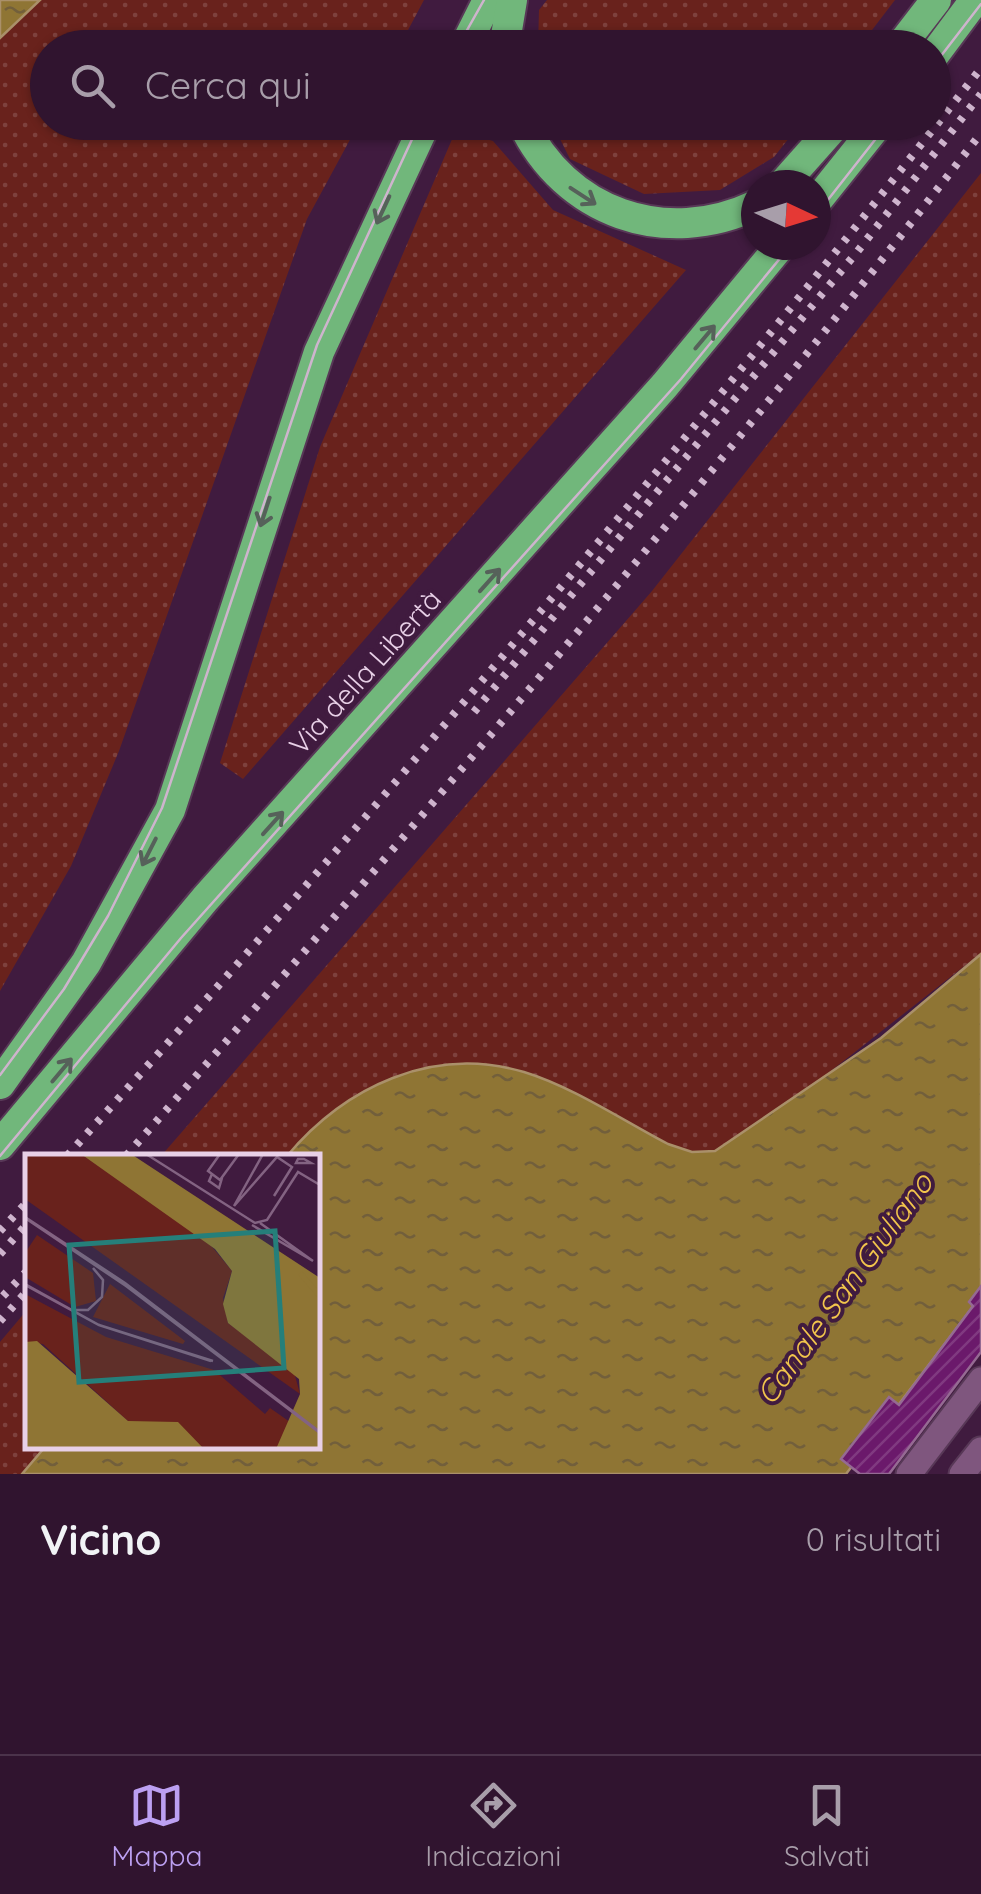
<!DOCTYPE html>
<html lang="it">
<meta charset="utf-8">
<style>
body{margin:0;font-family:Quicksand,sans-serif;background:#381d37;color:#f1f3f6}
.compass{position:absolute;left:741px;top:170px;width:90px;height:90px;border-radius:50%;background:#30142f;box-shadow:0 2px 8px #0004;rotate:94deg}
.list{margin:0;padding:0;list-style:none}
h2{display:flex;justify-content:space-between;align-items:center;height:130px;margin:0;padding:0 40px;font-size:42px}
h2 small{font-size:32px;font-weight:400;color:#a89eaa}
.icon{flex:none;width:55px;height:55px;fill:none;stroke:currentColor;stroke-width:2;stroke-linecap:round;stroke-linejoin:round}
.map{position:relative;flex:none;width:981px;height:1474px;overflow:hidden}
.search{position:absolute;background:#30142f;box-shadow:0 2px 8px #0004;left:30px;right:30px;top:30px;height:110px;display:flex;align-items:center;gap:25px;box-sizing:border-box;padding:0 35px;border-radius:55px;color:#a89eaa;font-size:38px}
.sheet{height:280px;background:#30142f}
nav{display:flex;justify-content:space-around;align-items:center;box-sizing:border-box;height:140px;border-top:2px solid #4b334b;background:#30142f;font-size:28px;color:#a89eaa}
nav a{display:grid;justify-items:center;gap:5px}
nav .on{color:#bca0f2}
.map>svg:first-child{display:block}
.grass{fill:url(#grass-dots)}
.water{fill:url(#water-ripples);stroke:#aa906a;stroke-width:2.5}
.building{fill:url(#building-hatch);stroke:#956a93;stroke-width:2.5}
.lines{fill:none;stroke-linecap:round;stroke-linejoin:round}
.street-casing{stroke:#583857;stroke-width:29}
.highway-casing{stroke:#583857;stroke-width:34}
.street{stroke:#7f567e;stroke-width:25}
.highway{stroke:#71b77b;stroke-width:30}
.tram{stroke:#ceb4cd;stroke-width:2.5}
.rail{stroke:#ceb4cd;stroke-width:8;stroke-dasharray:5 10;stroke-linecap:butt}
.oneway{stroke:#56615a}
.labels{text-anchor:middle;stroke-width:8;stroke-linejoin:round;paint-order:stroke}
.street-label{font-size:28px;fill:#e8d0e7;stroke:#401b3f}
.water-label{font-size:30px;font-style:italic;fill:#f2c54c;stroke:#401b3f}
.inset-river{fill:none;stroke:#8f7534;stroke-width:5}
.inset-road{fill:none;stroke:#836382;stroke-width:2.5}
.view{fill:#257f7a;fill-opacity:0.15;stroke:#257f7a;stroke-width:5}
.inset-edge{fill:none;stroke:#e8d0e7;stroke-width:5}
</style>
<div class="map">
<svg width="981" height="1474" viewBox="0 0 981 1474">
<defs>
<pattern id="grass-dots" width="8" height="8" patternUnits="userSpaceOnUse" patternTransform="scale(2.5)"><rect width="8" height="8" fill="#69221c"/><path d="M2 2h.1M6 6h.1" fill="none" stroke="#7e413d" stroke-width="1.8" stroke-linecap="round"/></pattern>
<pattern id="water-ripples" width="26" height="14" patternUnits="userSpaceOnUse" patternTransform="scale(2.5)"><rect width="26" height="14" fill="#8f7534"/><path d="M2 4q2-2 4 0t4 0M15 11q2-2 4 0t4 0" fill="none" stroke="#725f3b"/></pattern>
<pattern id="building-hatch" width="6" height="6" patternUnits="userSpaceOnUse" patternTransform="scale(2.5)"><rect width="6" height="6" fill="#6b196b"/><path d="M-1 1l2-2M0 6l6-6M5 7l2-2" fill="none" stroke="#803980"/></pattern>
</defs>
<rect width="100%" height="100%" fill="#401b3f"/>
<g class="grass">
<polygon points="40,0 424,0 399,47 48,48 48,122 359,123 307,219 119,751 71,866 0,991 0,38"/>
<polygon points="547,0 895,0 859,47 538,47 539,10"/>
<polygon points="552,123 801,123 774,157 720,190 644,194 570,159"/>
<polygon points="456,130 493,141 553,210 686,270 243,779 220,763 320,447"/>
<path d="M981,173V953L804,1092L715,1151L692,1152L668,1144C622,1120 573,1087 524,1072C432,1045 345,1087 287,1156H161L652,591Z"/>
<polygon points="27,1310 28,1446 45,1447 22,1474 0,1474 0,1342"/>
</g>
<g class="water">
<polygon points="0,0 40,0 0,38"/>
<path d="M981,954V1296L846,1474H22L45,1447L318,1446V1156H287C345,1087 432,1045 524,1072C573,1087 622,1120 668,1144L692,1152L715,1151L881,1038Z"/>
</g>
<polygon class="building" points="981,1286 981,1352 889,1474 860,1474 841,1459 889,1397 899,1405 973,1306 969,1302"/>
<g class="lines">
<g class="street-casing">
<g id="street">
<polyline points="909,1474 981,1380"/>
<polyline points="962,1474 981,1450"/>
</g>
</g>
<g class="highway-casing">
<g id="highway">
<polyline points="464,48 488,0"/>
<polyline points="504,48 512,0"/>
<polyline points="899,48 936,0"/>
<polyline points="934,55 975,0"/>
<path d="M522,122C565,213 665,248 756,205"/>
<polyline points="782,185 838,122"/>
<polyline points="816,202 880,122"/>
<polyline points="0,1084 86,963 170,810 319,352 426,122"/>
<polyline points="0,1145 205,899 665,385 781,245"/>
</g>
</g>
<use href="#street" class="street"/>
<use href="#highway" class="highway"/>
<g class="tram">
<polyline points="457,48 484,0"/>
<polyline points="934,65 981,4"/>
<polyline points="816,215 889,122"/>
<polyline points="0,1075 64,989 108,916 162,808 317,345 420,122"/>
<polyline points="0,1156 181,938 681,379 791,245"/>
</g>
<g class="rail">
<polyline points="474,712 857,252 981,94"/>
<path d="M67,1156C383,804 690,441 981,68"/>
<path d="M126,1156C419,822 710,484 981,133"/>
<polyline points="0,1231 28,1201"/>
<polyline points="0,1254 28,1223"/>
<polyline points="3,1296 28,1270"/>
<polyline points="0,1321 28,1290"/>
</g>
</g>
<defs><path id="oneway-shaft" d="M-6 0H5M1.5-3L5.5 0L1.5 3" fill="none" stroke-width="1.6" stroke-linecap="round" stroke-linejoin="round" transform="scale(2.5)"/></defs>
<g class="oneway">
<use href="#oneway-shaft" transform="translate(583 196) rotate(33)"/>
<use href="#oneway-shaft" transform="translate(383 210) rotate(115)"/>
<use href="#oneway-shaft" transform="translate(705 337) rotate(-50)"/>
<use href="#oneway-shaft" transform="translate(265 512) rotate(108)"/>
<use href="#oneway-shaft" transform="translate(490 580) rotate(-48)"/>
<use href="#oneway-shaft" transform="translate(273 823) rotate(-48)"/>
<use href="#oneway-shaft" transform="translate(149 852) rotate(117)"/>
<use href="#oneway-shaft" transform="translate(62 1070) rotate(-50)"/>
</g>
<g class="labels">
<g class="street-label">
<text transform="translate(365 672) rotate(-48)" y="10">Via della Libertà</text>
</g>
<g class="water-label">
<text transform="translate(845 1289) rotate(-54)" y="10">Canale San Giuliano</text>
</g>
</g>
<g transform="translate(25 1154)">
<rect width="295" height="295" fill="#401b3f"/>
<path d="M0,0H56L178,82L207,117L198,144L203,169L269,218L275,240L0,45ZM12,81L68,119L71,147L50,153L0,123V99ZM85,130L160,187L158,190L68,163ZM0,140L81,183L189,216L240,260L245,254L265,268L259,285L251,295H179L148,268H104L18,190L0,188Z" fill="#69221c"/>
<path d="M56,0H106L295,124V295H251L275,240L274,225L203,169L198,150L207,117L190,95ZM12,187L103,267L153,268L179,295H0V188Z" fill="#8f7534"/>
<path class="inset-river" d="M275,119L295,142"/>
<path class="inset-road" d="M121,0L230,69L242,66L273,18L295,31M195,0L183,17L195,26L214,0M279,5L286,9H271L273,5ZM187,20L184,27L194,34L197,24M209,52L252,3L267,13L249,42M209,52L238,0M0,63L100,129L295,278M0,64L101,132L295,279M227,71L288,107L235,69M0,130L74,171L188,207M0,131L74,171L186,207M46,156H63L77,143L78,126L68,114"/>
<path class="view" d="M250,77L259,214L54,228L44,91Z"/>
<rect width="295" height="295" class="inset-edge"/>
</g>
</svg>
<svg class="compass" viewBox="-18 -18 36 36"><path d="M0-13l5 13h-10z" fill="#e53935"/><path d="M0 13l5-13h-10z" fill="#a89eaa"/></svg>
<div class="search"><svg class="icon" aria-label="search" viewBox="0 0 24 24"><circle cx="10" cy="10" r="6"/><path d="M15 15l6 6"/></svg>Cerca qui</div>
</div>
<section class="sheet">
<h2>Vicino<small>0 risultati</small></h2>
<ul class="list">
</ul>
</section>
<nav>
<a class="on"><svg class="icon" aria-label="map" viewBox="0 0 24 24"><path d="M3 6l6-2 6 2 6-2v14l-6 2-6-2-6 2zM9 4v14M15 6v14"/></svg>Mappa</a>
<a><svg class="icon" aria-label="directions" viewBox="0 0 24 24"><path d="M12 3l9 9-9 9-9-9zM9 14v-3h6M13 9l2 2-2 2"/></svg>Indicazioni</a>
<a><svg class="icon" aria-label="saved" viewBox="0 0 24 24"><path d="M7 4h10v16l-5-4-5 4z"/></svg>Salvati</a>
</nav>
